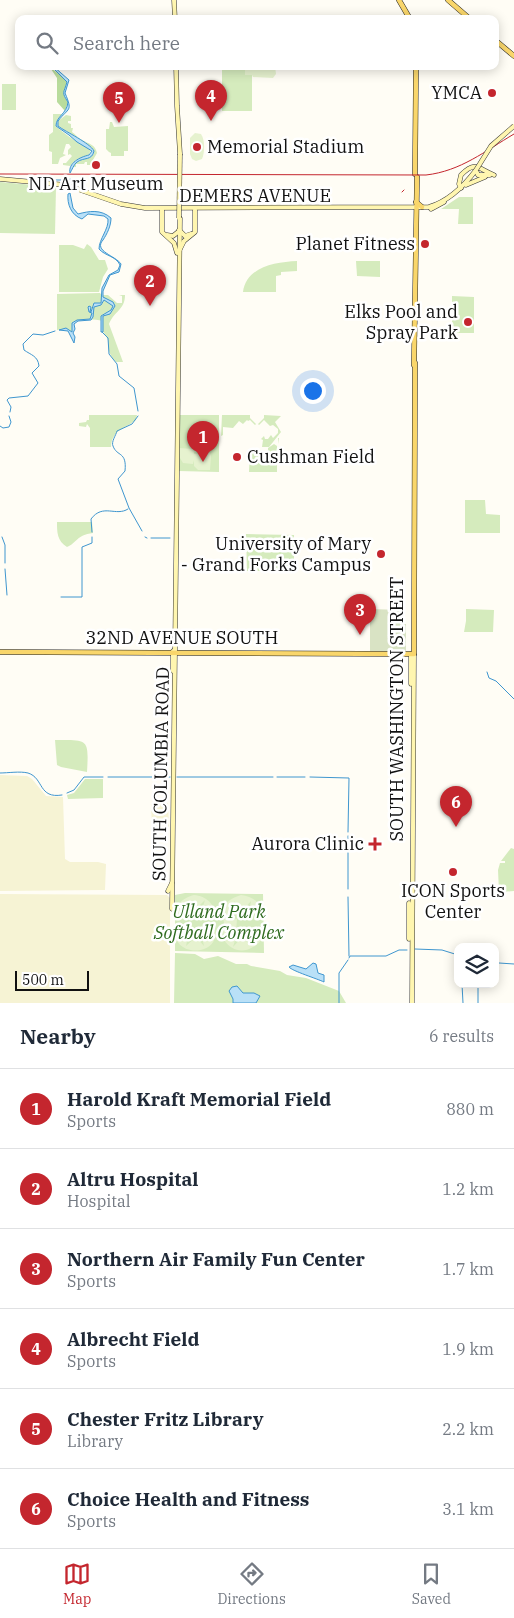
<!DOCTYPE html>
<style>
body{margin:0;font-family:"IBM Plex Serif",serif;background:#f6f6f7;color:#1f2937}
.controls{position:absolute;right:15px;bottom:15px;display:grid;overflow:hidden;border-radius:10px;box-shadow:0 2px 12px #0003}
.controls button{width:45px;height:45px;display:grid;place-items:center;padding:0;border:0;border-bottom:1px solid #e0e1e3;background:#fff;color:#1f2937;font:25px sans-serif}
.scale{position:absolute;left:15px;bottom:12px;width:74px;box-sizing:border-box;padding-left:5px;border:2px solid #111;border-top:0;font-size:14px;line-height:18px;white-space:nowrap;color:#111;-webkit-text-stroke:4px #fff;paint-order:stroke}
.you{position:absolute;left:312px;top:390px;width:18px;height:18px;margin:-12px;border:4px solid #fff;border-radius:50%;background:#1a73e8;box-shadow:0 0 0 8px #1a73e833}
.badge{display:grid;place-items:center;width:32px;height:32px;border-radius:50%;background:#c4262e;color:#fff;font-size:16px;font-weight:700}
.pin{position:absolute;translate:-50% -41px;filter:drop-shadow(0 1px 2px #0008)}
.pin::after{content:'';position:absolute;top:26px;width:18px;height:15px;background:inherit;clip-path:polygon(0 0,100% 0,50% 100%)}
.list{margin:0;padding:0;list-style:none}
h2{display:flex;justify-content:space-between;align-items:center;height:65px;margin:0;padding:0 20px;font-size:21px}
h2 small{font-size:16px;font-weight:400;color:#747a83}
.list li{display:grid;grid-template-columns:32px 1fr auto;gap:15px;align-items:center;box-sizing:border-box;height:80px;padding:0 20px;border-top:1px solid #e0e1e3}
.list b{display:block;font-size:19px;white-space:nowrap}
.list p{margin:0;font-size:16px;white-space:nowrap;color:#747a83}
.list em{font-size:16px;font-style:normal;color:#747a83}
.icon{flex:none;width:28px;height:28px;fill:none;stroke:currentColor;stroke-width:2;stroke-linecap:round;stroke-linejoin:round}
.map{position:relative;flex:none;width:514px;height:1003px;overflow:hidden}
.search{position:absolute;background:#fff;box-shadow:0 2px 12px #0003;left:15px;right:15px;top:15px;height:55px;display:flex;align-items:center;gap:12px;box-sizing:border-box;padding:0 18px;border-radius:10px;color:#747a83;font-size:19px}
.sheet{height:545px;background:#fff}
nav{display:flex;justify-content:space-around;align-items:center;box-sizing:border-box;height:70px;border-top:1px solid #e0e1e3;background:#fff;font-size:14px;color:#747a83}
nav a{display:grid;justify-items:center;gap:2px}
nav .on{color:#c4262e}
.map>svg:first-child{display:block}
.farmland{fill:#f6f3d4}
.green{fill:#d5ebbd}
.forest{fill:#b9dc9c}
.cemetery{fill:#d9e3c4}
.pitch{fill:#e6f2cf}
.water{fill:#b9e0f7;stroke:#3f96cf}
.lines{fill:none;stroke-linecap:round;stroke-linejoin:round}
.stream{stroke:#3f96cf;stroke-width:1}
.secondary-casing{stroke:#333;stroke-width:5}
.primary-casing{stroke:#222;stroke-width:5.5}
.secondary{stroke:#fff6b0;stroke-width:4}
.primary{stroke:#f9d66b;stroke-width:4.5}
.rail{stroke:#c4262e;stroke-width:1}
.secondary-bridge-casing{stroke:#333;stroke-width:5;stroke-linecap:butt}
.secondary-bridge{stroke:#fff6b0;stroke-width:4}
.poi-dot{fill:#c4262e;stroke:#fff;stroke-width:2}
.labels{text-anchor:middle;stroke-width:5;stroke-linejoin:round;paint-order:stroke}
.poi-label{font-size:18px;fill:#111;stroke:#fff;text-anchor:end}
.street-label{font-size:18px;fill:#111;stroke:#fff}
.park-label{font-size:18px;font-style:italic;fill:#2f6b1f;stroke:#fff}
</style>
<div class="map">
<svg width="514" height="1003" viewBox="0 0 514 1003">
<rect width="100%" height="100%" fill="#fffdf5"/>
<g class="farmland">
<polygon points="0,775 27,776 32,779 46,796 63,797 65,859 70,862 98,862 106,864 105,890 0,891"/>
<polygon points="168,803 169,827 152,828 151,804"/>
<polygon points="0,894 167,895 170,898 170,1003 0,1003"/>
</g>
<g class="green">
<rect x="222" y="66" width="30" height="45"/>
<rect x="2" y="84" width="14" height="26"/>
<path d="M53,114H64L56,123V126C65,135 79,143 91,150L88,156L76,160L70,166L63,165V163H66L72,156L70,154L68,155V150L71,147L69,144H66L63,154L66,155L60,158L58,164H52V152L49,151V135L53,132Z"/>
<path d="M66,115L71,116V121H68V123L71,124V128H73L72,132C75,134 78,138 82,140C89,144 95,144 97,153L90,165H87V162H85L84,164H76V167H73L77,162L94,154V151C90,143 66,132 58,126V121Z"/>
<polygon points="110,122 112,122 114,127 128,126 128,151 124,151 124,156 111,156 111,153 109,152 106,149 106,129 109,129"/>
<polygon points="0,182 56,187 55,234 0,233"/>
<polygon points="459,197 473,197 473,224 458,224 459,209 441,209"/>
<polygon points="87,244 91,247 99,260 105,260 108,269 103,277 99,292 59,292 59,245 73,245 84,249"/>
<path d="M297,261V271L281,272V275L276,276V292H243C246,267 275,262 297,261Z"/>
<polygon points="356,261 380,261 380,277 357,276"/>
<path d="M100,293L103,297L102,295H108L117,303H122V296L119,295H125C125,310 114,311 109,324L123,362H116C109,355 108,350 108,340C104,331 101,333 103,321C93,319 82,318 73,323L74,332L72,333L65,329L57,330V294Z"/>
<polygon points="452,296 474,297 474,333 452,333"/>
<path d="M89,415H137L136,420C124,429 112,430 111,447H90V428L87,424L86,427L79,426V423L86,422L87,420H89Z"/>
<polygon points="179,415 219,415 219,472 178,471"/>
<polygon points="222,415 250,415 250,418 256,424 255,425 250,420 248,421 247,420 243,424 239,421 233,428 223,427 223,435 221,436"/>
<polygon points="264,415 281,416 275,422 281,432 269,447 262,447 263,440 261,439 264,436 265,439 268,439 271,435 273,438 278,433 278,429 273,425 270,426 264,420 259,425 258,424 264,418"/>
<polygon points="278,438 279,438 279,444 277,446 277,472 249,472 250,449 252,449 253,452 268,452 268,448 274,444 277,446 279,444"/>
<polygon points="465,500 485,500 486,514 500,515 500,533 465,533"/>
<path d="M57,522H92L93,533C76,535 76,544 67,547C57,541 57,532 57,522Z"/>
<polygon points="246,534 294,535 294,571 247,571"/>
<polygon points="466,609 494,610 493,632 464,632 466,621"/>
<path d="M55,740C88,740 89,738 87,772L61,767L57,765Z"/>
<polygon points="85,779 103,779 103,798 68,799 67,795 74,793"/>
<polygon points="511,848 514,849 514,891 499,892 498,870 500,863 505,863 505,861 501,861"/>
<polygon points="185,893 263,894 264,953 175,951 175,895"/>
<polygon points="175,953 195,954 204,959 218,956 236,964 247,964 251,966 280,971 287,975 306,978 339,991 346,1003 174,1003"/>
</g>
<polygon class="forest" points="49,66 67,81 64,96 68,102 65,111 57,102 57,78"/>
<polygon class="cemetery" points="370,609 400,610 400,624 406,624 406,652 370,651"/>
<g class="pitch">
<polygon points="245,66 275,66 276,74 273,78 253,77 252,75 245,75"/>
<path d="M195,133L201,134C205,140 205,152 202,159L196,161L192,159L190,154V138Z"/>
<polygon points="179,448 193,449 194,451 200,449 200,451 194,452 194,454 210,453 211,456 210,470 198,470 194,466 194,460 193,464 183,463 180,458"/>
<path d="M194,895C206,896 216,904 214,917L201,913L205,900L196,909L186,901L189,914L176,916C174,905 183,898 194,895Z"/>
<path d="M241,895C253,896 263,904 262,916L249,913L251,901L243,910L234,901L237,913L223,916C221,904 231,898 241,895Z"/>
<path d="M223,918L237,919L236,932H233L237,934L233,947L242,937L251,946L248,933L262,931C263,940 260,943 253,947C242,954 231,950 224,940L223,930L232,932L225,927Z"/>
<path d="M175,931L189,933L186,946L196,937L204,946L201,933L215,931C219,956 174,958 175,931Z"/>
</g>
<g class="water">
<path d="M51,66H53L69,80L65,93C73,112 69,107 58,121V126C66,132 90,143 94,151C92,161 84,157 77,162C74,164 72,170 70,173C68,163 80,157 89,155L92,151L77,142L69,135L56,126C56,116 67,114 68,102C61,92 64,93 67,82Z"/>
<path d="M70,193L73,208L78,214C89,211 101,209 111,218C111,226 107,234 103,240C93,251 116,256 121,264L119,272L110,275L103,291V297L113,302L115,306L110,314L103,316V332H101V316L111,310L113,306L104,300L101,305L94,307L93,317L91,320L78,321L74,324L75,329L73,333L75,337L74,343L68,331L59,330L66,328L72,332V323L77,320L90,319L92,313L89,312L88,307L89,306L91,307L90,312H91L94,303H101L102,288L109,275L118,270L120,265C116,256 105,256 99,249C99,239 109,229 108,219L104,216L88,214L82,219C71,215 67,204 68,194Z"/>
<path d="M313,963L316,964L318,973L324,975V982C318,979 292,971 289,967L293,965L306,969Z"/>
<polygon points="237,986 243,993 254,993 260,996 256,1003 233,1003 233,999 229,991 232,987"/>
</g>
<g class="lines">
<g class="stream">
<polyline points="37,180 70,180"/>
<polyline points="70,184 70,179"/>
<polyline points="102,332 108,338 109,354 117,364 119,376 134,388 138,411"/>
<path d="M10,412L11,407L7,400L9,398L28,396L38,383L32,373L39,366C38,356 31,355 24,350L23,344L33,334L43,335L55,331"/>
<path d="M138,416L132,424L117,431C116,435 111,442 113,446C117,457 127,451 125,471L118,479L129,508L142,531"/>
<polyline points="0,426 3,428 9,427 11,422 9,416"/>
<path d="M92,532L91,519C103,503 116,517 128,509"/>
<polyline points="2,537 5,545 5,563"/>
<polyline points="145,537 147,538"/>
<polyline points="151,538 170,538"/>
<polyline points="5,569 7,595"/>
<polyline points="61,597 82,597 82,547 92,543 92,537"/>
<polyline points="487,672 489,678 496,681 514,699"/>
<path d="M0,773C8,773 20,771 28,773C44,778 38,799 62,795"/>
<polyline points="108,777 154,777"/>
<polyline points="158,777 170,777"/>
<polyline points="177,777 273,777"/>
<polyline points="277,777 305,777"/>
<polyline points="310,777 349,778 348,832"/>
<polyline points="67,793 74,790 84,777 103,777"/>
<polyline points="348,889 348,836"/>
<polyline points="348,897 349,956"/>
<polyline points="415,949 442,950 458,955"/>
<polyline points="349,958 350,956 386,956 399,950 407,950"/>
<polyline points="499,963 514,964"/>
<polyline points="462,984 463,1003"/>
<polyline points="478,984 478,1003"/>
<polyline points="339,1003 339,973 348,960"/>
</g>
<g class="secondary-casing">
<g id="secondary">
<polyline points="174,0 175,19"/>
<polyline points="176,66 177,106 180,154"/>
<path d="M0,179L66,185L121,204L145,208L429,207C449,201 464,186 476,170L478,175H490"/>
<polyline points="466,185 485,177"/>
<path d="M461,188L459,184L461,175C476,160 478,169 494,175"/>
<polyline points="162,209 162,232 174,243 177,253"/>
<polyline points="431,209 444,202"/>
<polyline points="179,230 185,236 191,234"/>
<polyline points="167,235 173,236 178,232"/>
<polyline points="180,249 184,241 195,232 195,210"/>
<polyline points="173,651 173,671"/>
<polyline points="411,654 411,684"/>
<polyline points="168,891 172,883"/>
<polyline points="172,909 180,218"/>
<polyline points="409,939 409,903"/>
<polyline points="412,1003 414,654"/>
</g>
</g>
<g class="primary-casing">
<g id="primary">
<polyline points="399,0 410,19"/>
<polyline points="448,0 470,19"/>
<polyline points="495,40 514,56"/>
<polyline points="415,174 416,66"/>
<polyline points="416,202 422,207"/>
<polyline points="414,365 417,177"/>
<polyline points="0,652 414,654 415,363"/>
</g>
</g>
<use href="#secondary" class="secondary"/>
<use href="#primary" class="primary"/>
<g class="rail">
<path d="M0,174L426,175C461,171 485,151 514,134"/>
<polyline points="183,191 204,189"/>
<polyline points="219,191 241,203"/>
<polyline points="402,192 404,190"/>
</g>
<g class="secondary-bridge-casing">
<g id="secondary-bridge">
<polyline points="476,170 491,146 514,126"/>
<polyline points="179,218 180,154"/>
</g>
</g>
<use href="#secondary-bridge" class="secondary-bridge"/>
</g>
<g class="poi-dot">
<circle cx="492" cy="93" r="5"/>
<circle cx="197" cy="147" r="5"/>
<circle cx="96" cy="165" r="5"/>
<circle cx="425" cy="244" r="5"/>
<circle cx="468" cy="322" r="5"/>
<circle cx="237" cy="457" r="5"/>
<circle cx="381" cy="554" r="5"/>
<path d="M372.5 836.5h5v5h5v5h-5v5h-5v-5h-5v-5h5z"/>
<circle cx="453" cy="872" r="5"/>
</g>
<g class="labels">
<g class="poi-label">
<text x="482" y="99">YMCA</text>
<text x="207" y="153" text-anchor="start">Memorial Stadium</text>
<text x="96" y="190" text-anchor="middle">ND Art Museum</text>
<text x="415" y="250">Planet Fitness</text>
<text x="458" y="318">Elks Pool and<tspan x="458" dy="21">Spray Park</tspan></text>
<text x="247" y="463" text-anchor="start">Cushman Field</text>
<text x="371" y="550">University of Mary<tspan x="371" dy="21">- Grand Forks Campus</tspan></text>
<text x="364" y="850">Aurora Clinic</text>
<text x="453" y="897" text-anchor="middle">ICON Sports<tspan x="453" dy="21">Center</tspan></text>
</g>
<g class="street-label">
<text x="255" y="202">DEMERS AVENUE</text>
<text x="182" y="644">32ND AVENUE SOUTH</text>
<text transform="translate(397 709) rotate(-90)" y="6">SOUTH WASHINGTON STREET</text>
<text transform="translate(161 774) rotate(-89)" y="6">SOUTH COLUMBIA ROAD</text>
</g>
<g class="park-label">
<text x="219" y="918">Ulland Park<tspan x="219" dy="21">Softball Complex</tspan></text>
</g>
</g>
</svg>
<div class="controls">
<button><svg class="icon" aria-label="layers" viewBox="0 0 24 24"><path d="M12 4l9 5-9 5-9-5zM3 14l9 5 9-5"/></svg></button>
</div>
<div class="scale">500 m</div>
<div class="you"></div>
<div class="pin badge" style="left:203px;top:462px">1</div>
<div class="pin badge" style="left:150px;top:306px">2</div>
<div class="pin badge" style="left:360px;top:635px">3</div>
<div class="pin badge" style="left:211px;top:121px">4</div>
<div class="pin badge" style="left:119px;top:123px">5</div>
<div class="pin badge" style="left:456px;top:827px">6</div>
<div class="search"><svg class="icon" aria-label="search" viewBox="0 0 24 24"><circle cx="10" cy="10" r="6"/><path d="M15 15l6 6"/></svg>Search here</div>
</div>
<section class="sheet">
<h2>Nearby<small>6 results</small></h2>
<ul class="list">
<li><span class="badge">1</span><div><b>Harold Kraft Memorial Field</b><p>Sports</p></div><em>880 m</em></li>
<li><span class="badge">2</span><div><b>Altru Hospital</b><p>Hospital</p></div><em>1.2 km</em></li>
<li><span class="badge">3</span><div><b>Northern Air Family Fun Center</b><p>Sports</p></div><em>1.7 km</em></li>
<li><span class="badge">4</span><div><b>Albrecht Field</b><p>Sports</p></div><em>1.9 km</em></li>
<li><span class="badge">5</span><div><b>Chester Fritz Library</b><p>Library</p></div><em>2.2 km</em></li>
<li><span class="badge">6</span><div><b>Choice Health and Fitness</b><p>Sports</p></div><em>3.1 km</em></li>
</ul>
</section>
<nav>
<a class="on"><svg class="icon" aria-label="map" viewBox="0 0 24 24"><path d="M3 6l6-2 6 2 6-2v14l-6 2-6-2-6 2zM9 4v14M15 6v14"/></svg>Map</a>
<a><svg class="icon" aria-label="directions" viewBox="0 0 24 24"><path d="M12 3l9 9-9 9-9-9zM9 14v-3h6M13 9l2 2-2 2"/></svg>Directions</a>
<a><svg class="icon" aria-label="saved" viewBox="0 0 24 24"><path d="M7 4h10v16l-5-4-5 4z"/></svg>Saved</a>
</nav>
